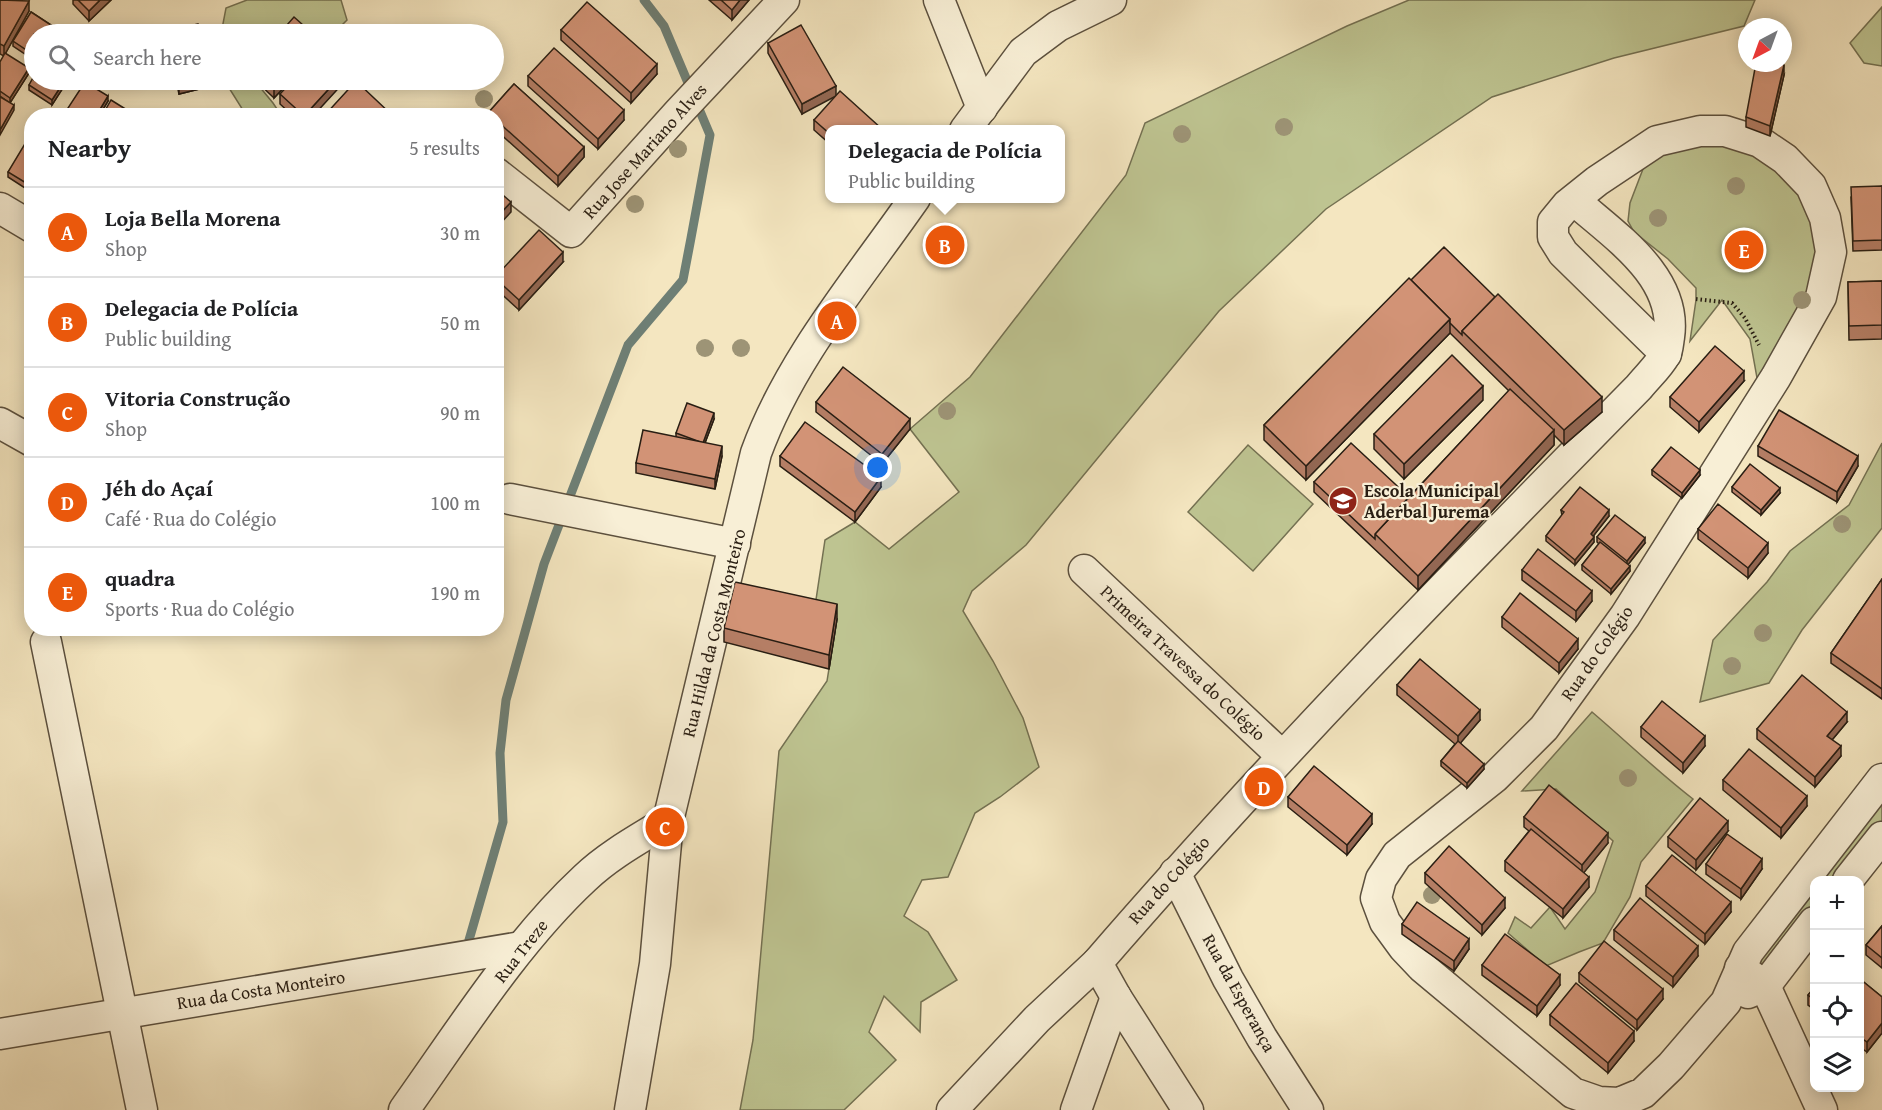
<!DOCTYPE html>
<meta charset="utf-8">
<style>
body{margin:0;font-family:"Gentium Book Plus",serif;background:#f2f2f2;color:#202124}
.controls{position:absolute;right:18px;bottom:18px;display:grid;overflow:hidden;border-radius:12px;box-shadow:0 3px 15px #0003}
.controls button{width:54px;height:54px;display:grid;place-items:center;padding:0;border:0;border-bottom:2px solid #e0e0e0;background:#fff;color:#202124;font:30px sans-serif}
.compass{position:absolute;left:1738px;top:18px;width:54px;height:54px;border-radius:50%;background:#fff;box-shadow:0 3px 15px #0003;rotate:221deg}
.you{position:absolute;left:878px;top:468px;width:21px;height:21px;margin:-15px;border:4px solid #fff;border-radius:50%;background:#1a73e8;box-shadow:0 0 0 9px #1a73e833}
.badge{display:grid;place-items:center;width:39px;height:39px;border-radius:50%;background:#ea580c;color:#fff;font-size:20px;font-weight:700}
.pin{position:absolute;translate:-50% -50%;border:3px solid #fff;box-shadow:0 2px 6px #0006}
.popup{position:absolute;left:825px;top:125px;width:240px;height:78px;box-sizing:border-box;display:grid;place-content:center;border-radius:12px;background:#fff;filter:drop-shadow(0 2px 4px #0005);font-size:20px;white-space:nowrap;color:#757577}
.popup b{font-size:22px;color:#202124}
.popup::after{content:'';position:absolute;left:50%;top:100%;margin-left:-12px;border:12px solid transparent;border-top-color:#fff}
.list{margin:0;padding:0;list-style:none}
h2{display:flex;justify-content:space-between;align-items:center;height:78px;margin:0;padding:0 24px;font-size:26px}
h2 small{font-size:20px;font-weight:400;color:#757577}
.list li{display:grid;grid-template-columns:39px 1fr auto;gap:18px;align-items:center;box-sizing:border-box;height:90px;padding:0 24px;border-top:2px solid #e0e0e0}
.list b{display:block;font-size:22px;white-space:nowrap}
.list p{margin:0;font-size:20px;white-space:nowrap;color:#757577}
.list em{font-size:20px;font-style:normal;color:#757577}
.icon{flex:none;width:33px;height:33px;fill:none;stroke:currentColor;stroke-width:2;stroke-linecap:round;stroke-linejoin:round}
.map{position:relative;flex:none;width:1882px;height:1110px;overflow:hidden}
.search{position:absolute;background:#fff;box-shadow:0 3px 15px #0003;left:24px;top:24px;width:480px;height:66px;display:flex;align-items:center;gap:15px;box-sizing:border-box;padding:0 21px;border-radius:33px;color:#757577;font-size:22px}
.panel{position:absolute;background:#fff;box-shadow:0 3px 15px #0003;left:24px;top:108px;width:480px;height:528px;border-radius:24px}
.map>svg:first-child{display:block}
.green{fill:#bec491;stroke:#747152;stroke-width:1.5}
.lines{fill:none;stroke-linecap:round;stroke-linejoin:round}
.stream{stroke:#6e7f75;stroke-width:9}
.minor-casing{stroke:#5c503e;stroke-width:33}
.path{stroke:#291e13;stroke-width:4;stroke-dasharray:1.5 3;stroke-linecap:butt}
.minor{stroke:#f8efd6;stroke-width:30}
.tree{fill:#9d9476}
.wall{fill:#b57e65;stroke:#291e13;stroke-width:1.5}
.shaded-wall{fill:#936753;stroke:#291e13;stroke-width:1.5}
.building{fill:#d29376;stroke:#291e13;stroke-width:1.5}
.labels{text-anchor:middle;stroke-width:4.5;stroke-linejoin:round;paint-order:stroke}
.street-label{font-size:18px;fill:#291e13;stroke:#f8efd6}
.poi-label{font-size:18px;font-weight:bold;fill:#291e13;stroke:#f8efd6;text-anchor:start}
</style>
<div class="map">
<svg width="1882" height="1110" viewBox="0 0 1882 1110">
<rect width="100%" height="100%" fill="#f4e6c0"/>
<filter id="stains"><feTurbulence type="fractalNoise" baseFrequency=".00333" numOctaves="4"/><feColorMatrix values="0 0 0 0 .2 0 0 0 0 .09 0 0 0 0 .02 0 0 0 .5 -.17"/></filter>
<radialGradient id="worn" r=".72"><stop offset=".6" stop-color="#630" stop-opacity="0"/><stop offset="1" stop-color="#630" stop-opacity=".3"/></radialGradient>
<g class="green">
<polygon points="247,0 341,0 347,20 333,34 313,34 294,27 288,34 221,34 226,8"/>
<polygon points="1409,0 1755,0 1744,26 1614,58 1492,97 1326,209 1219,311 1026,545 972,591 963,611 993,661 1023,718 1039,767 1000,797 975,813 948,877 922,880 904,916 928,932 957,980 921,1002 920,1032 884,996 869,1032 896,1060 844,1110 740,1110 753,1040 779,751 827,681 837,619 814,613 825,540 855,522 889,549 959,492 910,429 970,377 1126,175 1145,123 1347,26"/>
<polygon points="1882,7 1882,66 1864,63 1850,43"/>
<polygon points="224,80 254,80 273,103 281,115 246,115"/>
<polygon points="1719,144 1756,154 1784,172 1805,199 1817,235 1819,272 1759,389 1750,339 1722,300 1690,341 1696,300 1696,288 1668,259 1634,232 1628,221 1630,203 1643,169 1658,155 1686,145"/>
<polygon points="1882,443 1882,528 1802,630 1769,683 1700,702 1713,640 1767,582 1790,551 1849,505"/>
<polygon points="1248,445 1313,504 1253,571 1188,512"/>
<path d="M1592,712C1626,741 1658,772 1693,799L1641,862L1630,897L1603,943L1579,952L1546,966L1508,933L1515,917L1531,928L1550,907L1565,929L1595,892L1613,841L1556,789L1522,791Z"/>
<polygon points="1882,785 1882,829 1841,880 1814,880 1814,913 1780,957 1750,973 1750,954"/>
</g>
<g class="lines">
<polyline class="stream" points="469,940 503,822 500,753 506,700 544,564 628,345 683,280 691,238 710,135 664,26 644,0"/>
<g class="minor-casing">
<g id="minor">
<polyline points="939,0 982,108"/>
<polyline points="965,130 1023,52 1058,26 1111,0"/>
<polyline points="496,173 571,232 678,113 784,0"/>
<polyline points="0,208 32,227"/>
<polyline points="1666,354 1563,253 1553,237 1553,222 1567,205 1597,181 1657,141 1700,131 1725,131 1760,142 1785,159 1811,186 1825,218 1831,252 1821,297 1776,377 1625,616 1544,728 1495,777 1397,855 1381,879 1376,898 1385,922 1404,948 1422,967 1573,1093 1599,1102 1619,1103 1643,1093 1671,1066 1726,1002 1748,952 1882,779"/>
<polyline points="0,423 32,441"/>
<polyline points="510,499 735,544"/>
<polyline points="1084,570 1282,756"/>
<polyline points="46,642 142,1110"/>
<polyline points="1175,873 1228,979 1262,1038 1308,1110"/>
<polyline points="1848,880 1882,837"/>
<polyline points="1740,968 1765,986 1822,1110"/>
<polyline points="1748,993 1765,986 1814,922"/>
<polyline points="0,1034 521,947"/>
<path d="M404,1110C459,1033 515,943 585,878C609,855 639,839 668,821"/>
<path d="M630,1110L655,964L668,821L756,453C790,359 858,280 915,198"/>
<polyline points="952,1110 1037,1019 1097,963"/>
<polyline points="1076,1110 1116,997"/>
<path d="M1188,1110L1116,997L1097,963C1270,763 1454,575 1639,387C1647,377 1659,366 1665,355C1668,350 1668,342 1669,337C1678,276 1613,235 1574,200"/>
</g>
</g>
<polyline class="path" points="1696,299 1732,303 1745,318 1759,345"/>
<use href="#minor" class="minor"/>
</g>
<g class="tree">
<circle cx="484" cy="99" r="9"/>
<circle cx="1284" cy="127" r="9"/>
<circle cx="1182" cy="134" r="9"/>
<circle cx="678" cy="149" r="9"/>
<circle cx="1736" cy="186" r="9"/>
<circle cx="635" cy="204" r="9"/>
<circle cx="1658" cy="218" r="9"/>
<circle cx="1802" cy="300" r="9"/>
<circle cx="705" cy="348" r="9"/>
<circle cx="741" cy="348" r="9"/>
<circle cx="947" cy="411" r="9"/>
<circle cx="1842" cy="524" r="9"/>
<circle cx="1763" cy="633" r="9"/>
<circle cx="1732" cy="666" r="9"/>
<circle cx="1628" cy="778" r="9"/>
<circle cx="1432" cy="895" r="9"/>
</g>
<g class="wall">
<polygon points="0,0 29,11 5,54 29,73 10,103 0,96 0,62 4,56 0,54"/>
<polygon points="73,0 111,0 89,21 73,4"/>
<polygon points="709,0 749,0 732,20"/>
<polygon points="31,12 54,27 54,32 53,34 34,34 34,60 13,46 13,41"/>
<polygon points="561,30 657,74 631,103 561,40"/>
<polygon points="768,43 836,86 802,114 768,53"/>
<polygon points="1784,75 1770,136 1746,127 1746,117"/>
<polygon points="528,76 624,120 598,149 528,86"/>
<polygon points="34,80 68,80 52,105 29,90 29,85"/>
<polygon points="176,80 212,80 212,86 179,94"/>
<polygon points="255,80 291,80 274,98"/>
<polygon points="514,84 584,147 584,157 558,186 496,130 496,116 488,116 488,113"/>
<polygon points="280,94 313,116 293,116 280,104"/>
<polygon points="108,101 99,116 66,116 66,111"/>
<polygon points="814,120 830,129 830,144 814,130"/>
<polygon points="32,146 32,190 31,192 8,177 8,172"/>
<polygon points="1882,186 1882,250 1853,251 1851,197"/>
<polygon points="563,262 519,310 496,289 496,276"/>
<polygon points="1411,280 1602,412 1564,445 1554,435 1554,445 1418,590 1314,492 1314,482 1409,497 1509,391 1450,333 1306,480 1264,440 1264,425"/>
<polygon points="1882,281 1882,339 1849,340 1848,282"/>
<polygon points="1744,381 1699,432 1670,407 1670,397"/>
<polygon points="1483,400 1404,479 1374,449 1374,434"/>
<polygon points="816,402 910,429 882,464 816,412"/>
<polygon points="714,419 705,443 722,456 715,489 636,473 636,463 676,437 676,433"/>
<polygon points="1758,446 1858,466 1837,502 1758,456"/>
<polygon points="780,456 881,487 855,522 780,466"/>
<polygon points="1652,470 1700,475 1682,498 1652,475"/>
<polygon points="1732,487 1780,493 1761,515 1732,492"/>
<polygon points="1561,510 1609,516 1593,536 1594,542 1575,565 1546,541 1546,536 1562,516"/>
<polygon points="1698,529 1768,553 1748,578 1698,539"/>
<polygon points="1597,537 1645,543 1628,564 1630,571 1611,594 1582,570 1582,565 1599,544 1597,542"/>
<polygon points="1522,570 1592,601 1576,621 1522,580"/>
<polygon points="1882,579 1882,699 1831,663 1831,653"/>
<polygon points="1502,617 1578,649 1559,673 1502,627"/>
<polygon points="837,619 829,669 724,642 724,628"/>
<polygon points="1397,685 1480,720 1460,743 1484,769 1467,788 1441,766 1441,761 1455,744 1397,695"/>
<polygon points="1847,722 1832,740 1841,756 1815,787 1757,739 1757,729"/>
<polygon points="1641,727 1705,746 1683,773 1641,737"/>
<polygon points="1723,780 1807,806 1781,838 1723,790"/>
<polygon points="1288,797 1372,824 1347,855 1288,807"/>
<polygon points="1524,817 1608,843 1583,873 1589,887 1563,918 1505,871 1505,861 1529,831 1524,827"/>
<polygon points="1728,831 1696,870 1668,847 1668,837"/>
<polygon points="1706,864 1762,869 1741,899 1706,874"/>
<polygon points="1425,873 1505,908 1482,935 1425,883"/>
<polygon points="1646,886 1731,912 1705,944 1646,896"/>
<polygon points="1402,924 1469,949 1454,971 1402,934"/>
<polygon points="1882,926 1882,968 1866,955 1866,945"/>
<polygon points="1614,930 1698,956 1673,987 1614,940"/>
<polygon points="1482,965 1560,985 1537,1016 1482,975"/>
<polygon points="1579,973 1663,999 1637,1030 1579,982"/>
<polygon points="1860,979 1882,997 1882,1033 1867,1052 1860,1047"/>
<polygon points="1815,987 1815,1010 1808,1005 1808,995"/>
<polygon points="1550,1015 1634,1041 1608,1073 1550,1025"/>
</g>
<g class="shaded-wall">
<polygon points="100,0 111,0 89,21 89,11"/>
<polygon points="740,0 749,0 732,20 732,10"/>
<polygon points="29,1 29,11 4,56 4,46"/>
<polygon points="54,27 54,32 53,34 50,34"/>
<polygon points="657,64 657,74 631,103 631,93"/>
<polygon points="1784,65 1784,75 1770,136 1770,126"/>
<polygon points="29,68 29,73 10,103 10,98"/>
<polygon points="65,80 68,80 52,105 52,100"/>
<polygon points="197,80 212,80 212,86 179,94 179,84"/>
<polygon points="282,80 291,80 274,98 274,88"/>
<polygon points="337,80 346,80 313,116 304,116"/>
<polygon points="836,86 836,96 802,114 802,104"/>
<polygon points="108,96 108,101 99,116 96,116"/>
<polygon points="14,105 14,110 0,135 0,130"/>
<polygon points="624,110 624,120 598,149 598,139"/>
<polygon points="584,147 584,157 558,186 558,176"/>
<polygon points="511,202 511,212 496,228 496,218"/>
<polygon points="563,252 563,262 519,310 519,300"/>
<polygon points="1450,319 1450,333 1306,480 1306,466"/>
<polygon points="1744,371 1744,381 1699,432 1699,422"/>
<polygon points="1483,386 1483,400 1404,479 1404,464"/>
<polygon points="1602,397 1602,412 1564,445 1564,430"/>
<polygon points="714,413 714,419 703,448 703,443"/>
<polygon points="910,419 910,429 882,464 882,454"/>
<polygon points="1554,430 1554,445 1418,590 1418,576"/>
<polygon points="722,446 722,456 715,489 715,479"/>
<polygon points="1858,456 1858,466 1837,502 1837,492"/>
<polygon points="1700,470 1700,475 1682,498 1682,493"/>
<polygon points="881,477 881,487 855,522 855,512"/>
<polygon points="1780,488 1780,493 1761,515 1761,510"/>
<polygon points="1609,510 1609,516 1591,539 1591,534"/>
<polygon points="1594,537 1594,542 1575,565 1575,560"/>
<polygon points="1645,538 1645,543 1627,566 1627,561"/>
<polygon points="1768,543 1768,553 1748,578 1748,568"/>
<polygon points="1630,566 1630,571 1611,594 1611,589"/>
<polygon points="1592,591 1592,601 1576,621 1576,611"/>
<polygon points="837,604 837,619 829,669 829,655"/>
<polygon points="1578,639 1578,649 1559,673 1559,663"/>
<polygon points="1480,710 1480,720 1458,746 1458,736"/>
<polygon points="1847,712 1847,722 1827,746 1827,736"/>
<polygon points="1705,736 1705,746 1683,773 1683,763"/>
<polygon points="1841,746 1841,756 1815,787 1815,777"/>
<polygon points="1484,764 1484,769 1467,788 1467,783"/>
<polygon points="1807,796 1807,806 1781,838 1781,828"/>
<polygon points="1372,814 1372,824 1347,855 1347,845"/>
<polygon points="1728,821 1728,831 1696,870 1696,860"/>
<polygon points="1608,833 1608,843 1582,875 1582,865"/>
<polygon points="1762,859 1762,869 1741,899 1741,889"/>
<polygon points="1589,877 1589,887 1563,918 1563,909"/>
<polygon points="1505,898 1505,908 1482,935 1482,925"/>
<polygon points="1731,902 1731,912 1705,944 1705,934"/>
<polygon points="1469,939 1469,949 1454,971 1454,961"/>
<polygon points="1698,946 1698,956 1673,987 1673,977"/>
<polygon points="1560,975 1560,985 1537,1016 1537,1006"/>
<polygon points="1663,989 1663,999 1637,1030 1637,1020"/>
<polygon points="1882,1023 1882,1033 1867,1052 1867,1042"/>
<polygon points="1634,1031 1634,1041 1608,1073 1608,1063"/>
</g>
<g class="building">
<polygon points="0,0 29,1 4,46 0,44"/>
<polygon points="78,0 100,0 89,11"/>
<polygon points="721,0 740,0 732,10"/>
<polygon points="587,2 657,64 631,93 561,30"/>
<polygon points="31,12 54,27 50,34 34,34 34,55 13,41"/>
<polygon points="294,17 313,34 279,34"/>
<polygon points="198,24 201,34 166,34 166,32"/>
<polygon points="801,25 836,86 802,104 768,43"/>
<polygon points="554,48 624,110 598,139 528,76"/>
<polygon points="5,53 29,68 10,98 0,91 0,62"/>
<polygon points="1756,63 1780,63 1784,65 1770,126 1746,117"/>
<polygon points="34,76 34,80 65,80 52,100 29,85"/>
<polygon points="178,80 197,80 179,84"/>
<polygon points="266,80 282,80 274,88"/>
<polygon points="293,80 337,80 304,116 280,94"/>
<polygon points="356,81 393,116 324,116"/>
<polygon points="85,82 108,96 96,116 73,116 66,111"/>
<polygon points="514,84 584,147 558,176 496,120 496,116 491,116 488,113"/>
<polygon points="840,91 882,129 830,129 830,134 814,120"/>
<polygon points="0,97 14,105 0,130"/>
<polygon points="111,100 135,115 134,116 102,116"/>
<polygon points="26,142 32,146 32,185 31,186 8,172"/>
<polygon points="1882,186 1882,240 1853,241 1851,187"/>
<polygon points="496,189 511,202 496,218"/>
<polygon points="539,230 563,252 519,300 496,279 496,276"/>
<polygon points="1444,247 1495,297 1462,331 1462,335 1450,323 1450,319 1411,280"/>
<polygon points="1409,278 1450,319 1306,466 1264,425"/>
<polygon points="1882,281 1882,325 1849,326 1848,282"/>
<polygon points="1498,294 1602,397 1564,430 1462,331"/>
<polygon points="1715,346 1744,371 1699,422 1670,397"/>
<polygon points="1452,355 1483,386 1404,464 1374,434"/>
<polygon points="843,367 910,419 882,454 816,402"/>
<polygon points="1510,389 1554,430 1418,576 1375,534"/>
<polygon points="687,403 714,413 703,443 676,433"/>
<polygon points="1779,410 1858,456 1837,492 1758,446"/>
<polygon points="805,422 881,477 855,512 780,456"/>
<polygon points="643,430 722,446 715,479 636,463"/>
<polygon points="1351,443 1409,497 1375,534 1375,539 1314,482"/>
<polygon points="1671,447 1700,470 1682,493 1652,470"/>
<polygon points="1750,464 1780,488 1761,510 1732,487"/>
<polygon points="1580,487 1609,510 1591,534 1594,537 1575,560 1546,536 1564,512 1561,510"/>
<polygon points="1718,504 1768,543 1748,568 1698,529"/>
<polygon points="1615,515 1645,538 1627,561 1597,537"/>
<polygon points="1600,542 1630,566 1611,589 1582,565"/>
<polygon points="1538,549 1592,591 1576,611 1522,570"/>
<polygon points="1882,579 1882,689 1831,653"/>
<polygon points="735,582 837,604 829,655 724,628"/>
<polygon points="1520,593 1578,639 1559,663 1502,617"/>
<polygon points="1420,659 1480,710 1458,736 1397,685"/>
<polygon points="1802,675 1847,712 1827,736 1841,746 1815,777 1757,729"/>
<polygon points="1662,701 1705,736 1683,763 1641,727"/>
<polygon points="1458,741 1484,764 1467,783 1441,761"/>
<polygon points="1749,749 1807,796 1781,828 1723,780"/>
<polygon points="1314,766 1372,814 1347,845 1288,797"/>
<polygon points="1549,785 1608,833 1582,865 1524,817"/>
<polygon points="1700,798 1728,821 1696,860 1668,837"/>
<polygon points="1531,829 1589,877 1563,909 1505,861"/>
<polygon points="1727,834 1762,859 1741,889 1706,864"/>
<polygon points="1449,846 1505,898 1482,925 1425,873"/>
<polygon points="1672,855 1731,902 1705,934 1646,886"/>
<polygon points="1640,898 1698,946 1673,977 1614,930"/>
<polygon points="1417,902 1469,939 1454,961 1402,924"/>
<polygon points="1882,926 1882,958 1866,945"/>
<polygon points="1505,934 1560,975 1537,1006 1482,965"/>
<polygon points="1604,941 1663,989 1637,1020 1579,973"/>
<polygon points="1860,979 1882,997 1882,1023 1867,1042 1860,1037"/>
<polygon points="1576,983 1634,1031 1608,1063 1550,1015"/>
<polygon points="1815,987 1815,1000 1808,995"/>
</g>
<defs>
<g id="school-disc" transform="scale(1.5)"><circle r="9.5" fill="#8f2418" stroke="#f8efd6"/><path d="M0-5L7-2L0 1L-7-2ZM-4 1L0 2.5L4 1V4Q0 6-4 4Z" fill="#fff"/></g>
</defs>
<g fill-rule="evenodd">
<use href="#school-disc" x="1343" y="501"/>
</g>
<g class="labels">
<g class="street-label">
<text transform="translate(645 151) rotate(-48)" y="6">Rua Jose Mariano Alves</text>
<text transform="translate(714 633) rotate(-76)" y="6">Rua Hilda da Costa Monteiro</text>
<text transform="translate(1597 653) rotate(-55)" y="6">Rua do Colégio</text>
<text transform="translate(1183 663) rotate(43)" y="6">Primeira Travessa do Colégio</text>
<text transform="translate(1169 880) rotate(-48)" y="6">Rua do Colégio</text>
<text transform="translate(521 951) rotate(-52)" y="6">Rua Treze</text>
<text transform="translate(261 990) rotate(-9)" y="6">Rua da Costa Monteiro</text>
<text transform="translate(1239 993) rotate(61)" y="6">Rua da Esperança</text>
</g>
<g class="poi-label">
<text x="1364" y="497">Escola Municipal<tspan x="1364" dy="21">Aderbal Jurema</tspan></text>
</g>
</g>
<rect width="100%" height="100%" filter="url(#stains)"/>
<rect width="100%" height="100%" fill="url(#worn)"/>
</svg>
<div class="controls">
<button>+</button>
<button>−</button>
<button><svg class="icon" aria-label="locate" viewBox="0 0 24 24"><circle cx="12" cy="12" r="6"/><path d="M12 2v4M12 18v4M2 12h4M18 12h4"/></svg></button>
<button><svg class="icon" aria-label="layers" viewBox="0 0 24 24"><path d="M12 4l9 5-9 5-9-5zM3 14l9 5 9-5"/></svg></button>
</div>
<svg class="compass" viewBox="-18 -18 36 36"><path d="M0-13l5 13h-10z" fill="#e53935"/><path d="M0 13l5-13h-10z" fill="#757577"/></svg>
<div class="you"></div>
<div class="pin badge" style="left:837px;top:321px">A</div>
<div class="pin badge" style="left:945px;top:245px">B</div>
<div class="popup"><b>Delegacia de Polícia</b>Public building</div>
<div class="pin badge" style="left:665px;top:827px">C</div>
<div class="pin badge" style="left:1264px;top:787px">D</div>
<div class="pin badge" style="left:1744px;top:250px">E</div>
<div class="search"><svg class="icon" aria-label="search" viewBox="0 0 24 24"><circle cx="10" cy="10" r="6"/><path d="M15 15l6 6"/></svg>Search here</div>
<section class="panel">
<h2>Nearby<small>5 results</small></h2>
<ul class="list">
<li><span class="badge">A</span><div><b>Loja Bella Morena</b><p>Shop</p></div><em>30 m</em></li>
<li><span class="badge">B</span><div><b>Delegacia de Polícia</b><p>Public building</p></div><em>50 m</em></li>
<li><span class="badge">C</span><div><b>Vitoria Construção</b><p>Shop</p></div><em>90 m</em></li>
<li><span class="badge">D</span><div><b>Jéh do Açaí</b><p>Café · Rua do Colégio</p></div><em>100 m</em></li>
<li><span class="badge">E</span><div><b>quadra</b><p>Sports · Rua do Colégio</p></div><em>190 m</em></li>
</ul>
</section>
</div>
